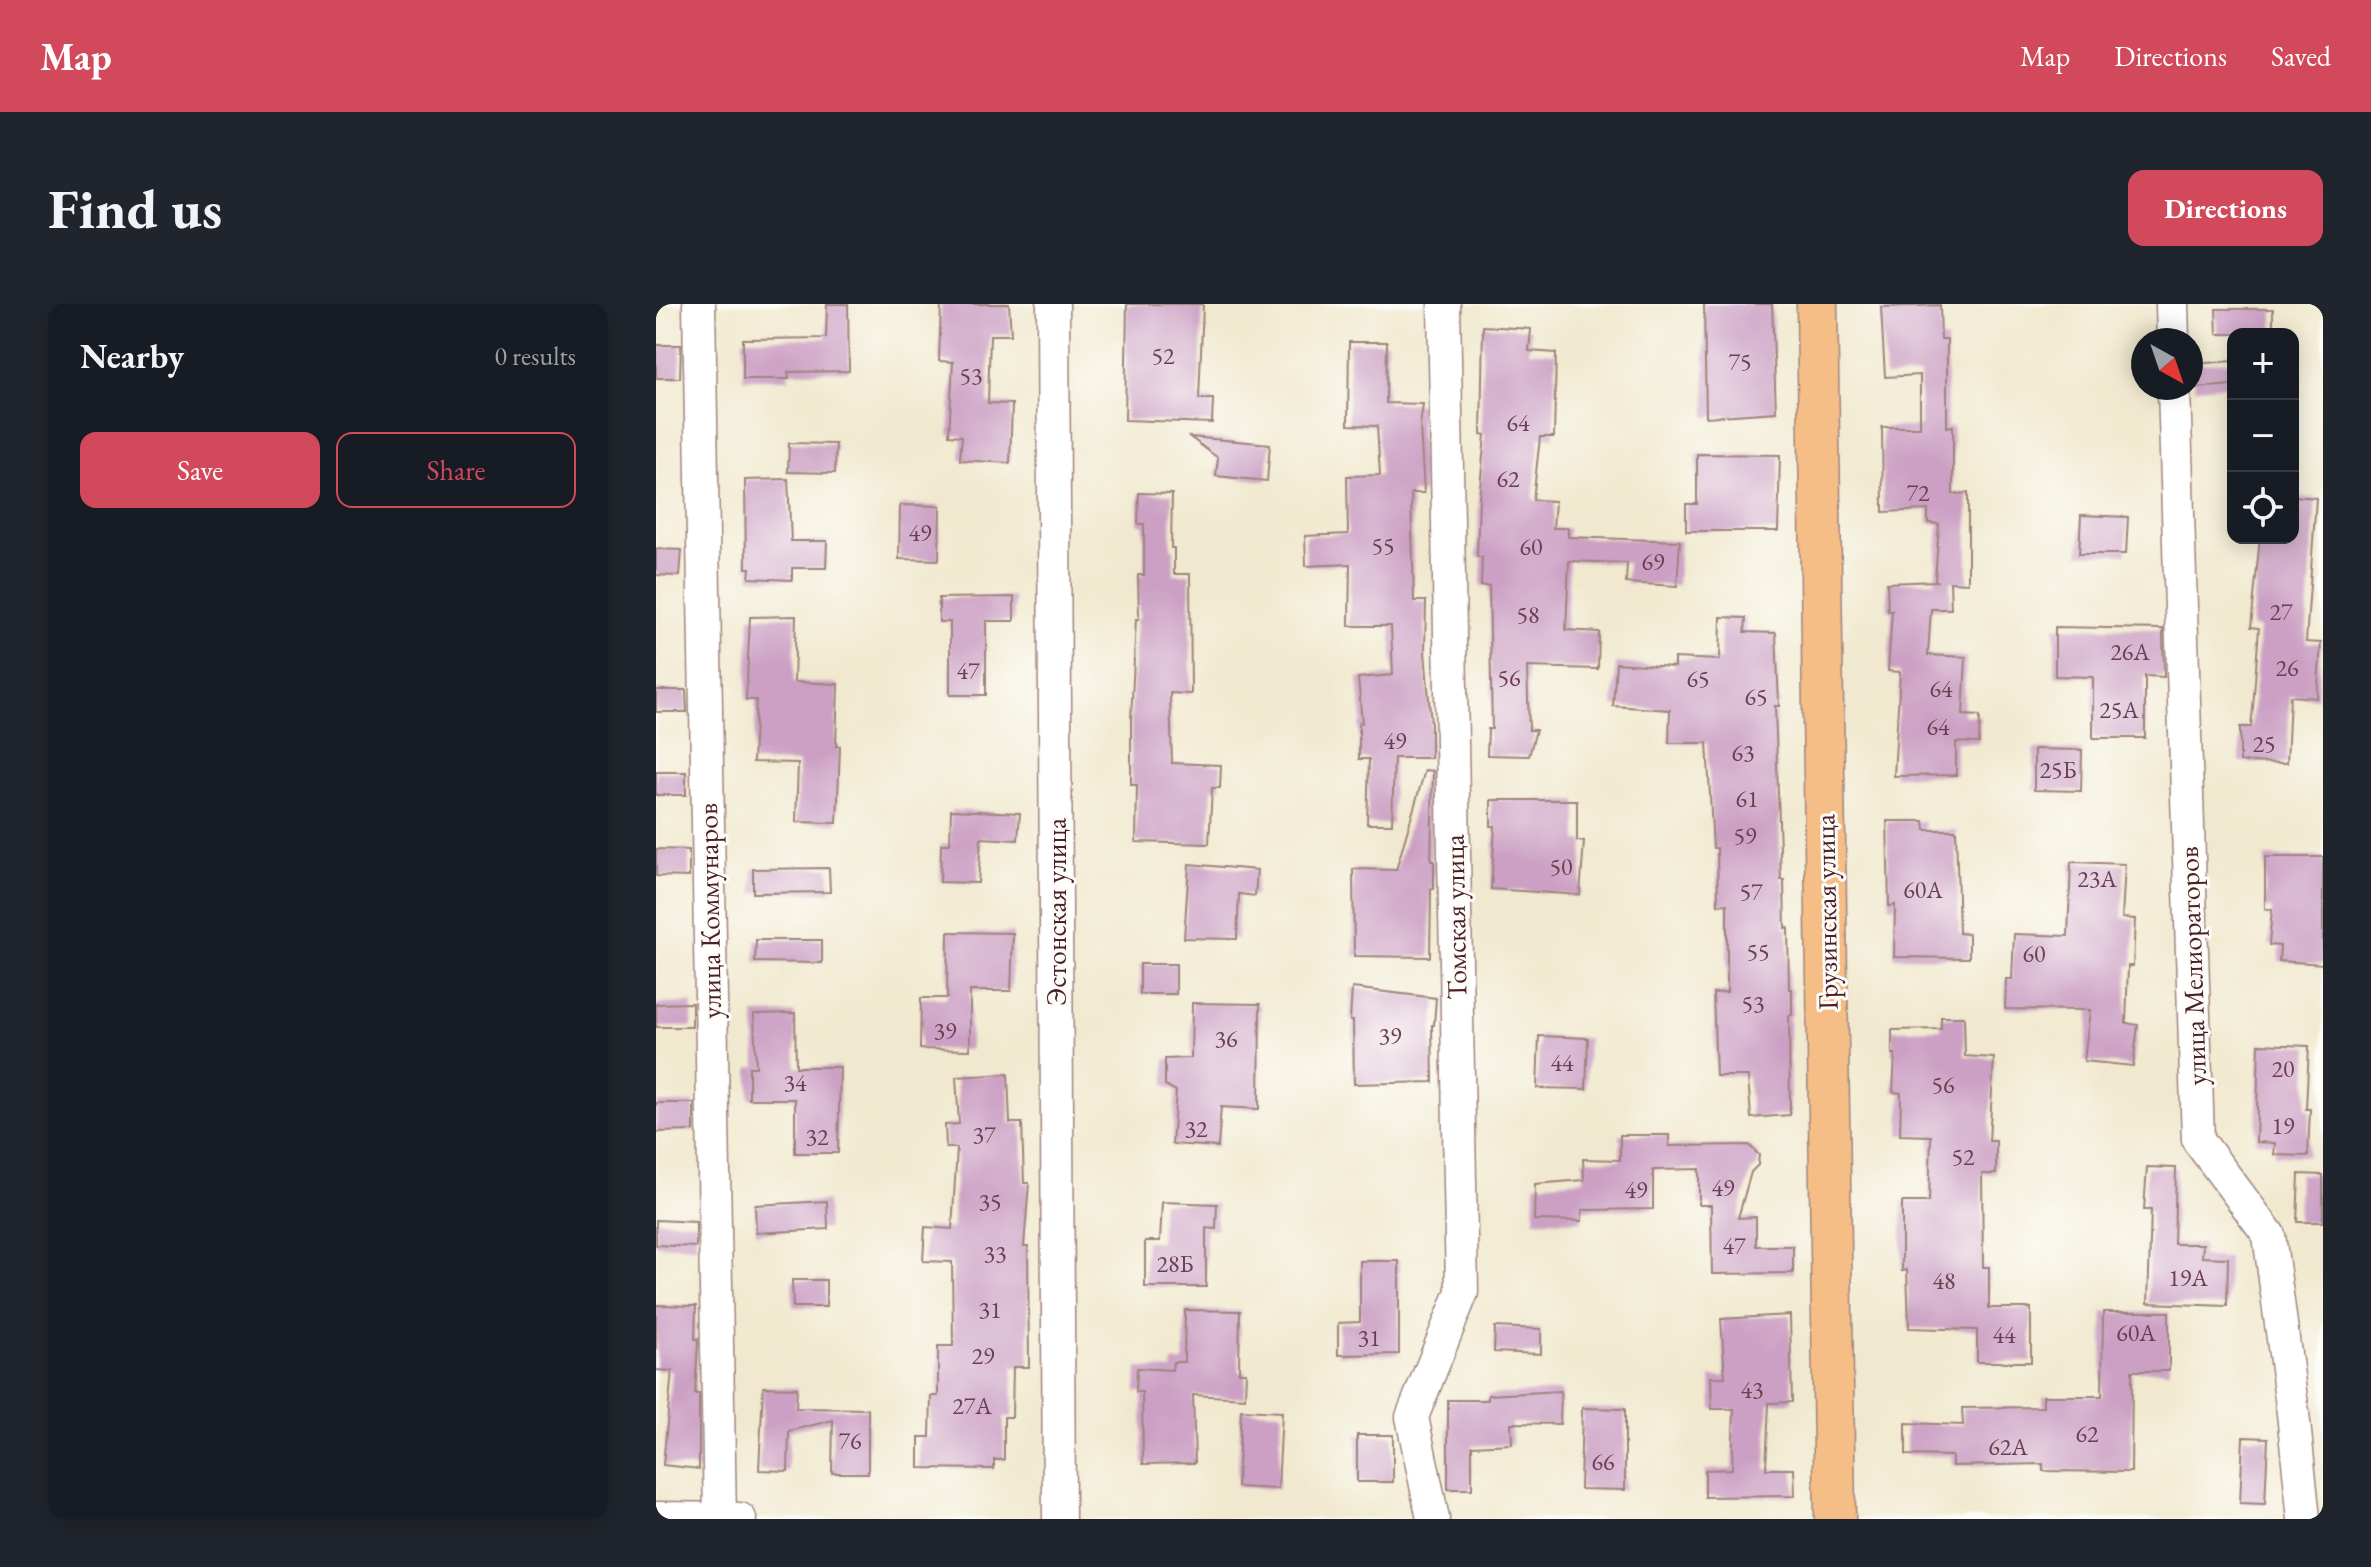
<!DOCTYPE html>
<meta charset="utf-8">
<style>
body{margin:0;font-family:"EB Garamond",serif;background:#20242c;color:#f1f3f6}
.controls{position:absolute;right:24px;top:24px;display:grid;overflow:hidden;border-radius:16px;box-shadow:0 4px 20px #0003}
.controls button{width:72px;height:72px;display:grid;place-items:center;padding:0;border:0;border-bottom:2px solid #363941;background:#171b24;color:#f1f3f6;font:40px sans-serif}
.compass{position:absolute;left:1475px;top:24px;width:72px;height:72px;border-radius:50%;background:#171b24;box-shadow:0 4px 20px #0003;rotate:140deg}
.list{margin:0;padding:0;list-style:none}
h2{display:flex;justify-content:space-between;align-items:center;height:104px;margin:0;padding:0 32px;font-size:34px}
h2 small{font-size:26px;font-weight:400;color:#9ea1a6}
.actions{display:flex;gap:16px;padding:24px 32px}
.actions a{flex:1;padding:18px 0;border:2px solid #d1495b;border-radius:16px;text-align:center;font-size:28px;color:#d1495b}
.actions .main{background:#d1495b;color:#fff}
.icon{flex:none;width:44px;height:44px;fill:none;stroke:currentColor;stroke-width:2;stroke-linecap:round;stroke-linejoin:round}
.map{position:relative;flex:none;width:1667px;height:1215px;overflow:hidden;border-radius:16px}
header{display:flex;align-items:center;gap:48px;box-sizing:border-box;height:112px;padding:0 40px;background:#d1495b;color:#fff}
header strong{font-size:38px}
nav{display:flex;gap:44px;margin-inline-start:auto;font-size:28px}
.intro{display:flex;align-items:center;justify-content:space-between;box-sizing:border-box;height:192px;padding:0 48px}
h1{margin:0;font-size:56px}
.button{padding:20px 36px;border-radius:16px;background:#d1495b;color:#fff;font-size:28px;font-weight:700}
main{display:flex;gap:48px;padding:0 48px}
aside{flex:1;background:#171b24;border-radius:16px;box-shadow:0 4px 20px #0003}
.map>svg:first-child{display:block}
.building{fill:#cca0c5}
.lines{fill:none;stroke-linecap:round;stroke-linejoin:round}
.minor-casing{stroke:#9e847d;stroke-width:35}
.major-casing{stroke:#9e847d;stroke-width:43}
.minor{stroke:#fff;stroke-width:32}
.major{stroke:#f6be87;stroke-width:40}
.labels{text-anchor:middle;stroke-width:6;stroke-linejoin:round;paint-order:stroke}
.number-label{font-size:24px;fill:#6a3f52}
.street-label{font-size:28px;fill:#4a1f2b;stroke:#fdfcf7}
</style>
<header>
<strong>Map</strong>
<nav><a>Map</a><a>Directions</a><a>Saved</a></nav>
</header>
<div class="intro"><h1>Find us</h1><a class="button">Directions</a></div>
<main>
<aside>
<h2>Nearby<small>0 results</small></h2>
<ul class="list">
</ul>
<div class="actions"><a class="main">Save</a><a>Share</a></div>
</aside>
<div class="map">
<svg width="1667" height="1215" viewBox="0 0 1667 1215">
<rect width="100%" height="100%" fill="#fdfcf7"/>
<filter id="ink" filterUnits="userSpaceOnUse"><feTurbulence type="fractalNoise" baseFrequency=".0125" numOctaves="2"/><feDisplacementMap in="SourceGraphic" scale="16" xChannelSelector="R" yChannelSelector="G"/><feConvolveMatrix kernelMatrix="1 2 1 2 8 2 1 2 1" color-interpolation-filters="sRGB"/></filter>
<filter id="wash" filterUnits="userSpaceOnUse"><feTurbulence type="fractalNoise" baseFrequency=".006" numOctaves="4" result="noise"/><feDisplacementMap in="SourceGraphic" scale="32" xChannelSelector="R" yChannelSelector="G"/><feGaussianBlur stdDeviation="1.8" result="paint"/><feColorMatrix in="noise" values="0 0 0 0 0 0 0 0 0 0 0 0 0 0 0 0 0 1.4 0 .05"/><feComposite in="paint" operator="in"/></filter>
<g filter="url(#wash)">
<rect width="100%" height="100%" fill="#f1e9cf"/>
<g id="blocks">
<g class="building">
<polygon points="171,0 192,0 193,67 132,68 133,75 87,75 87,35 170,34"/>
<polygon points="285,0 353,0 355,31 334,31 332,99 356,100 354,159 304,156 306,132 293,131 297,58 283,57"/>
<polygon points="471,0 547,0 543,95 557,95 556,119 469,116"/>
<polygon points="1048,0 1116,0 1120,108 1050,113"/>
<polygon points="1284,1 1285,35 1291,35 1291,123 1297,122 1297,190 1312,189 1312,279 1294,278 1295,305 1275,305 1272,351 1310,353 1307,411 1324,412 1323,439 1300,438 1300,471 1238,472 1244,368 1232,367 1236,306 1232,307 1231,279 1282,277 1279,277 1283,220 1272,219 1272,206 1227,208 1226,123 1264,123 1264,71 1229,73 1225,3"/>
<polygon points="1560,5 1617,5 1617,30 1561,30"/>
<polygon points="827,22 875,25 873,47 900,49 898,133 884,133 877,196 899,197 897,224 912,224 912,233 1024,237 1021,282 970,279 971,259 913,257 910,326 943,328 942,365 871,363 873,426 880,426 873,452 831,451 832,425 836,425 833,282 825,282 826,253 821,253 823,194 829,131 825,130"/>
<polygon points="693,38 731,38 730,99 767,100 764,122 768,189 755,189 758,297 770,297 769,348 775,420 775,454 738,454 736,520 711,520 713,455 703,455 703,419 706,419 702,374 737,371 735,322 693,322 694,260 650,262 649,232 692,230 691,172 724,171 721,122 692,121"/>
<polygon points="0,41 25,41 24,74 0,74"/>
<polygon points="1577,57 1577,81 1539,84 1537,60"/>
<polygon points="534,133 614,140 611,177 560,172 562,154"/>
<polygon points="133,139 180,140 179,169 132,168"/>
<polygon points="1041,150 1124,151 1122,227 1030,227 1030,200 1041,200"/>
<polygon points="132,175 135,237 171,237 170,264 136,264 136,276 93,274 94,264 90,264 89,176"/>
<polygon points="483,189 516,190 515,244 518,244 518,270 534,270 535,390 514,389 516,459 565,461 564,484 556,484 553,540 480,538 481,481 475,481 475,415 480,315 483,315 482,271 488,271 488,220 482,220"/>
<polygon points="1637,192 1660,194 1650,338 1665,339 1661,394 1634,392 1631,459 1584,458 1584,423 1595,423 1597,404 1603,324 1595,323 1604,234 1637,234"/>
<polygon points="244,201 284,202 283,256 243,255"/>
<polygon points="1425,211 1472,213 1470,250 1423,250"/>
<polygon points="0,245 26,246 24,272 0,271"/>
<polygon points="358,293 358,317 330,317 330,391 294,391 294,318 283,318 283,294"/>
<polygon points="140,312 138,378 182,380 180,442 184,442 181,519 140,518 142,459 97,458 100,396 90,396 94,313"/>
<polygon points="1065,313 1090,314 1089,328 1120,329 1123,402 1119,402 1125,576 1128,576 1129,624 1132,623 1133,685 1136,685 1136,711 1133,712 1134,811 1095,814 1092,772 1060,772 1057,689 1071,688 1071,600 1062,601 1061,544 1057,544 1051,439 1013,439 1014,406 957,402 960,359 1018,363 1018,354 1064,356"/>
<polygon points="1399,323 1507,325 1508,373 1489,372 1489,434 1437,434 1437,373 1399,372"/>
<polygon points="0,386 30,386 31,408 0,408"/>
<polygon points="1378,445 1426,446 1425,487 1378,486"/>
<polygon points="769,466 777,467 775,557 778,557 778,585 775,585 774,653 698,652 697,565 740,566"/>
<rect x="0" y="468" width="30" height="23"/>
<polygon points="835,496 921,496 921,537 928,537 924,591 835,585 839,522 835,522"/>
<polygon points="295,506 364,509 362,536 325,534 322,579 284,578 285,540 294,540"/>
<polygon points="1231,517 1268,517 1269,526 1300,526 1303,629 1313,630 1313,654 1238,653 1239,601 1233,602"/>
<polygon points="0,545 33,546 33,573 0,572"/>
<polygon points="1609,553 1667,553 1667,660 1623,657 1624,642 1613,641 1616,605 1609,605"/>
<polygon points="1415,558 1469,560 1466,614 1479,615 1477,662 1472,662 1470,719 1482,721 1477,762 1428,757 1434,706 1349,705 1350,675 1356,675 1358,630 1412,632"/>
<polygon points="533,560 601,566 599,592 583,590 581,635 528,634"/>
<polygon points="173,564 174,588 97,589 97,565"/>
<polygon points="292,628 357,629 355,687 314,687 314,746 264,745 265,694 291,694"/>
<polygon points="100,636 166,636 166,659 99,658"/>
<rect x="484" y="660" width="36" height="30"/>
<polygon points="696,684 780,694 778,721 776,721 777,778 698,780 697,717 694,717"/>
<polygon points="36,699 36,723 0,723 0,700"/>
<polygon points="536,699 604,700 603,805 565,803 562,843 516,840 520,787 509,781 509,755 535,754"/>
<polygon points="139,709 140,763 184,763 182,849 139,849 139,795 93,795 93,763 100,763 98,710"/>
<polygon points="1285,713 1308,713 1309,752 1338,754 1333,837 1340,837 1340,870 1326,870 1327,963 1333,963 1333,1004 1375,1004 1375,1058 1321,1058 1321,1026 1253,1024 1251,966 1246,967 1246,898 1273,898 1275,832 1244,831 1245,789 1237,788 1239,750 1236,750 1236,726 1285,725"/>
<polygon points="883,732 932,734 930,785 881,784"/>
<polygon points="1603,740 1653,742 1650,805 1654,805 1652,852 1618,851 1619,839 1600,838"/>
<polygon points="352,770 354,819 366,819 368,879 373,879 368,942 372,942 373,1063 357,1063 356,1113 348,1113 348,1156 338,1156 338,1165 263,1164 263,1133 274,1133 275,1092 282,1092 282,1042 297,1042 296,958 267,957 269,923 296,925 301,844 290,844 289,821 303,820 300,773"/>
<polygon points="0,799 38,799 38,827 0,828"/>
<polygon points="964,831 1013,831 1013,842 1093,841 1103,851 1102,861 1095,868 1082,914 1100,913 1100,942 1137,942 1137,969 1056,970 1055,901 1043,901 1043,865 997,866 997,905 926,906 926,917 878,916 879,880 928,876 927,855 964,856"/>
<polygon points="1491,863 1520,864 1518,940 1547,940 1546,953 1572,954 1571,1002 1492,999 1495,906 1488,906"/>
<polygon points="1643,870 1667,871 1667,918 1641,918"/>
<polygon points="171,897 172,925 100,929 99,901"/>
<polygon points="506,898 561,900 560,925 550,924 550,983 489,983 489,937 504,937"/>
<polygon points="0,916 40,918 40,943 0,941"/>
<polygon points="704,957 743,957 743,1050 682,1051 682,1019 704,1018"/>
<polygon points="136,976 170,976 170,1003 137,1003"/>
<polygon points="0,1001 40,1002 39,1035 42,1035 42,1039 39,1090 43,1090 43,1165 7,1161 16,1067 0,1066"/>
<polygon points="529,1006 584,1007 583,1068 590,1068 589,1094 537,1091 539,1159 487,1160 486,1088 480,1088 481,1064 516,1066 517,1058 528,1058"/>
<polygon points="1447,1008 1513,1008 1513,1067 1476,1067 1475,1168 1387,1167 1387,1160 1296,1162 1296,1152 1250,1151 1250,1119 1307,1121 1306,1104 1387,1103 1387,1092 1446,1092"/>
<polygon points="1134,1011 1136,1098 1113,1099 1110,1165 1138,1165 1139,1192 1049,1193 1049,1166 1076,1165 1078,1105 1056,1105 1055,1073 1069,1073 1065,1015"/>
<polygon points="839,1023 885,1025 885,1050 838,1048"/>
<polygon points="107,1083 141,1084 140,1104 212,1105 212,1169 176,1169 177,1116 133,1127 132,1167 103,1166"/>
<polygon points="905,1087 904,1120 855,1119 856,1140 816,1142 816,1185 792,1185 792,1096 832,1096 832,1091"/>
<polygon points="926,1104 969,1105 969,1186 924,1185"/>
<polygon points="585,1106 626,1108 622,1185 581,1183"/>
<rect x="701" y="1131" width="36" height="47"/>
<polygon points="1587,1133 1612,1134 1609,1200 1584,1199"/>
</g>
</g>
</g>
<g filter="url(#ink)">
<use href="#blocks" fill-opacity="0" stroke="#9e847d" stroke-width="2"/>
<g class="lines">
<g class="minor-casing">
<g id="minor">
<polyline points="43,0 64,1215"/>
<polyline points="397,0 403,1215"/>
<polyline points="1516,0 1517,36"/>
<polyline points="1518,84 1542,836 1613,931 1637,1109 1648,1215"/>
<polyline points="0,1214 84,1215"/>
<polyline points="777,1215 756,1113 806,988 788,0"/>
</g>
</g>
<g class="major-casing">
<polyline id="major" points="1161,0 1179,1215"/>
</g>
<use href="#minor" class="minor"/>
<use href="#major" class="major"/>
</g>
</g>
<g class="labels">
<g class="number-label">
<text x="507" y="60">52</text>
<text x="1084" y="66">75</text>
<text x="315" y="80">53</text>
<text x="862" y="127">64</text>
<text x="852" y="183">62</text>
<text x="1262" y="197">72</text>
<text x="264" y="237">49</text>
<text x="727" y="250">55</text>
<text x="875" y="251">60</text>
<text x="997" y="266">69</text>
<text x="1625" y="316">27</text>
<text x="872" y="319">58</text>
<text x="1474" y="356">26А</text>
<text x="1631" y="372">26</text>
<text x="312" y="375">47</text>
<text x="853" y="382">56</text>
<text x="1042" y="383">65</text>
<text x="1285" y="393">64</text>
<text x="1100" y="401">65</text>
<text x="1463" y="414">25А</text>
<text x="1282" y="431">64</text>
<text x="739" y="445">49</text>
<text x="1608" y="448">25</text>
<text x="1087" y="457">63</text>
<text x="1402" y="474">25Б</text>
<text x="1091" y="503">61</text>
<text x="1089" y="540">59</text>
<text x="905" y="571">50</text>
<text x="1441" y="583">23А</text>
<text x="1267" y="594">60А</text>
<text x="1095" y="596">57</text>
<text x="1102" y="656">55</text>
<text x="1378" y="658">60</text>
<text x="1097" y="708">53</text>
<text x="289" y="735">39</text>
<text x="734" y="740">39</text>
<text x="570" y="743">36</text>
<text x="906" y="767">44</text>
<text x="1627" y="773">20</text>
<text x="139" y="787">34</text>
<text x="1287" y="789">56</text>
<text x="1627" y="830">19</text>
<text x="540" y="833">32</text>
<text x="328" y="839">37</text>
<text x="161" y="841">32</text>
<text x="1307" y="861">52</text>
<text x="1067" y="892">49</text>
<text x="980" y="894">49</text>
<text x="334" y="906">35</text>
<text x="1078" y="950">47</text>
<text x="339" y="958">33</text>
<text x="519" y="968">28Б</text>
<text x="1532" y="982">19А</text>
<text x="1288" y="985">48</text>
<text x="334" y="1014">31</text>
<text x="1480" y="1037">60А</text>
<text x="1348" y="1039">44</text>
<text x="713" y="1042">31</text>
<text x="327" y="1060">29</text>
<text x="1096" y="1094">43</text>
<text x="316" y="1110">27А</text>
<text x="1431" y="1138">62</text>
<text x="194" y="1145">76</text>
<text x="1352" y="1151">62А</text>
<text x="947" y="1166">66</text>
</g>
<g class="street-label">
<text transform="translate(53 607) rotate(-91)" y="10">улица Коммунаров</text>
<text transform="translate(400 608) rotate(-90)" y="10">Эстонская улица</text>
<text transform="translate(1170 608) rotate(-91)" y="10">Грузинская улица</text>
<text transform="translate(799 613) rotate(-91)" y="10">Томская улица</text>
<text transform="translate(1536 662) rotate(-92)" y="10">улица Мелиораторов</text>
</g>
</g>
</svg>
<div class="controls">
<button>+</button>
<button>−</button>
<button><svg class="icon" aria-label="locate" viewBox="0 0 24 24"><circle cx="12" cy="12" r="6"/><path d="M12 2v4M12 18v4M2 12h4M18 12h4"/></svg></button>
</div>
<svg class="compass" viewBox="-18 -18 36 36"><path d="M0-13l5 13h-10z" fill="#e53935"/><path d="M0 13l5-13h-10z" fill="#9ea1a6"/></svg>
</div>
</main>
